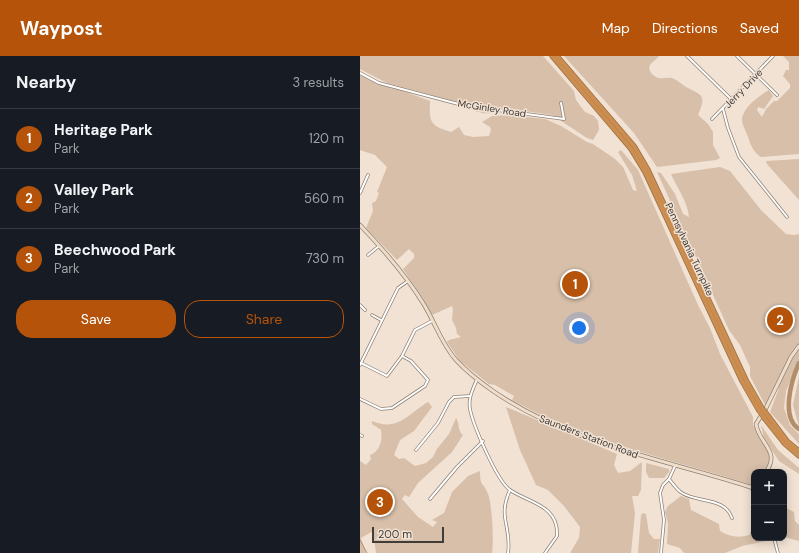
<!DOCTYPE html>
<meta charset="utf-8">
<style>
body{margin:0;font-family:"DM Sans",sans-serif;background:#20242c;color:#f1f3f6}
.controls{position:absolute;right:12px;bottom:12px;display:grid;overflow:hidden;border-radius:8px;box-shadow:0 2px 10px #0003}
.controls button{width:36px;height:36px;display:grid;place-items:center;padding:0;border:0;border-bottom:1px solid #363941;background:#171b24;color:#f1f3f6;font:20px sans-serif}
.scale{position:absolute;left:12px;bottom:10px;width:72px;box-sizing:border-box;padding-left:4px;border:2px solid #413c36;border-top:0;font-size:11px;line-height:14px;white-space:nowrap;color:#413c36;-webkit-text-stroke:3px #f1e2d4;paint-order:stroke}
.you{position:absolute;left:219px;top:272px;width:14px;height:14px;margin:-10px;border:3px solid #fff;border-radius:50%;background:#1a73e8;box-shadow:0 0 0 6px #1a73e833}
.badge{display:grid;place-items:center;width:26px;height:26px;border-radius:50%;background:#b45309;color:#fff;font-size:13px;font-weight:700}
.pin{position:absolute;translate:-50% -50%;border:2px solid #fff;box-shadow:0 1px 4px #0006}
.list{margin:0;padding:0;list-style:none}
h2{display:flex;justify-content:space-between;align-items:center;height:52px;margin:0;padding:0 16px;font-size:17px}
h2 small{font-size:13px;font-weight:400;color:#9ea1a6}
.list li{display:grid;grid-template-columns:26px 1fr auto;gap:12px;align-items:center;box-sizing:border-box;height:60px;padding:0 16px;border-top:1px solid #363941}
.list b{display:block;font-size:15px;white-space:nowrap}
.list p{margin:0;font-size:13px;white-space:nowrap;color:#9ea1a6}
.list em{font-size:13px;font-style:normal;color:#9ea1a6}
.actions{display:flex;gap:8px;padding:12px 16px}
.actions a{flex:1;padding:9px 0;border:1px solid #b45309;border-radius:16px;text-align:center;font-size:14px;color:#b45309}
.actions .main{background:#b45309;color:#fff}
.map{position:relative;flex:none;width:439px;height:497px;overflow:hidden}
header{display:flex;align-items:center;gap:24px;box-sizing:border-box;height:56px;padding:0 20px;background:#b45309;color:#fff}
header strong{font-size:19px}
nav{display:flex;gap:22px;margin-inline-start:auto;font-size:14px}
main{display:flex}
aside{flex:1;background:#171b24}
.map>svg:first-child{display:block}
.green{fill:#d7bfa9}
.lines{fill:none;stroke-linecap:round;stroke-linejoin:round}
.stream{stroke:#b38e6b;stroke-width:1}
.river{stroke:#b38e6b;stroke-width:4.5}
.street-casing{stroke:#8f8275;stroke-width:3.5}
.secondary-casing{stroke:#8f8275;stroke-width:4.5}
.highway-casing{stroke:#9b7147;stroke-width:5.5}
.street{stroke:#fff;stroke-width:2}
.secondary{stroke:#efddca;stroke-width:3}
.highway{stroke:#cb8e50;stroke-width:4}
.highway-bridge-casing{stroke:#9b7147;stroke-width:5.5;stroke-linecap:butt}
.highway-bridge{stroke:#cb8e50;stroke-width:4}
.labels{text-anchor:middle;stroke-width:3;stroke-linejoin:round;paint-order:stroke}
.street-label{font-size:10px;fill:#413c36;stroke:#f1e2d4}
</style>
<header>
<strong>Waypost</strong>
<nav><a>Map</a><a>Directions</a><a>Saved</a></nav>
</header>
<main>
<aside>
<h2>Nearby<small>3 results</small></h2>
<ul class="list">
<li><span class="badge">1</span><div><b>Heritage Park</b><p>Park</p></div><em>120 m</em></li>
<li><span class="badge">2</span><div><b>Valley Park</b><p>Park</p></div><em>560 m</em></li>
<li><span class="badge">3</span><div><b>Beechwood Park</b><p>Park</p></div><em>730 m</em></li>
</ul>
<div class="actions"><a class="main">Save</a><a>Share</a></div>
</aside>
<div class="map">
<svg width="439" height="497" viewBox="0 0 439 497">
<rect width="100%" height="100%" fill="#f1e2d4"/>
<g class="green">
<path d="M0,0H183L214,35L216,44L225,56L234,60L238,65L239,74L233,84L227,82L192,59L144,52C134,61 114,58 105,48L27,27L0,13Z"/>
<path d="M204,0H299C297,3 292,6 290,9C287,15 294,21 299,22C303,23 308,21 312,22C318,24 322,29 328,32C344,40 346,40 338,59L348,68L353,76V89L360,102L356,104L297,111L274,77Z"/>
<path d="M423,0H439V98L401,101C394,97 390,88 388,81C386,75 382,69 382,63C383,51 399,40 409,34L413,40L404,53L398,51L397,54L402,61L406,53L414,45H417L430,32V28L423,20L426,14H429V6Z"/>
<path d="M0,19L70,45C69,66 70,70 91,76L99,71L104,79L113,81L129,80L131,74L130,71L122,66L132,60L149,59L185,63L201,70L227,86L233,88L255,103L263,111L273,134L277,135L272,119L258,96L261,94L278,114L338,249L350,272L360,298L393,361V369L409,396V408L403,416H394V427L392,429C311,403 227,386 152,344L154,340L135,329L129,328L100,305L87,286L89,284L101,281L97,278L96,272L92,264L93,253L92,250L72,259L62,241L43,213L54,202V198L49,193L37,204L6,172L13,155L12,147L16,145L19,137L17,136L27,111L15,99L0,94Z"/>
<polygon points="439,103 439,144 407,108 406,105"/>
<path d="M360,111L370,115L401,154L426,178L434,179L439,178V304L426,335L424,352L430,369L439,378V388L410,356L419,332L416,330L405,349L390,320V311L380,289L369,274L297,116L301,117L315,138L323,158L329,161C328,146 317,132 311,118Z"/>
<polygon points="439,320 439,371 433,349"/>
<path d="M68,346L72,351L54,375L40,384L34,399L39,403L44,402L55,410L66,407L73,401L77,393L89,378L96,362C100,367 97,375 103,379L92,396L58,427L49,441L45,439L42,443L58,461L73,471L77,466L72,464L84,457L92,436L108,420L120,415C120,432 123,425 128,438C132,447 134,486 132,497H16L13,475L1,482L6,497H0V405L6,409L11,403L10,399C20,396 23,383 21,374L12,368V365C38,376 48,358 68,346Z"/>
<polygon points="146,351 257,398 254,409 258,417 270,415 282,406 281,434 278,440 272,440 275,457 271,497 210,497 219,482 220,471 204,450 188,434 176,429 160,394"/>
<polygon points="401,369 418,394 439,412 439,418 419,405 404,382"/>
<polygon points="286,407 309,413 309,416 304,422 289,422 286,416"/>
<path d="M321,440L329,443L331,454L359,468L360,475C370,481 378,482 389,479L394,470V482H411L412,484L382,490L365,497H324L320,492L307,488L308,467L305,456L308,450Z"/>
<polygon points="424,451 434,456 435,465 439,469 439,485 424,481"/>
<polygon points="283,457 286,458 289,477 294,483 300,483 298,497 278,497 281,459"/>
</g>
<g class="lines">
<polyline class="stream" points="0,484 7,497"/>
<path class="river" d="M439,307C432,323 420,361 439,373"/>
<g class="street-casing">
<g id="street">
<polyline points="327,0 371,43"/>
<polyline points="377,0 417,39"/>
<polyline points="0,17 19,27 106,50 204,63 201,47"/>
<polyline points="363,53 368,72 379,101 427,161"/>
<polyline points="352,63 413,0"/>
<polyline points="0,137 8,119"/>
<polyline points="8,199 19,190"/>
<polyline points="0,249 5,254"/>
<polyline points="12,259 21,264"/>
<polyline points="1,307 27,320 42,300 55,274 72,265"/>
<polyline points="0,309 38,232 48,225"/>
<path d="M117,323C113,333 108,342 110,353C113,369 137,425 150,434C169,447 199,449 197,480L185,497"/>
<polyline points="0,343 21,353 32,352 65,330 68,324 51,305 42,300"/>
<polyline points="0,379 2,380"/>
<polyline points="56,394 78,367 89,346 94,341 110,340"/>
<path d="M309,423C313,428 317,434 322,437C338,447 365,441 372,462"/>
<polyline points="391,431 394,437"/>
<polyline points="70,443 97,411 123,385"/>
<polyline points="414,482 418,497"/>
<path d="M148,497C152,470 137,462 150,434"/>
<polyline points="301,497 304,464 300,437 303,429 309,423 315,410"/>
</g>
</g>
<g class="secondary-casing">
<g id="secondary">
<path d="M0,169C23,193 45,218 63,247C75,266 81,287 96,304C107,316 120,326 133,335C210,388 303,403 390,431L394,429"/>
<path d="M406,416C421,395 399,388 396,368L406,352L431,301L439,290"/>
</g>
</g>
<g class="highway-casing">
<g id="highway">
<polyline points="192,0 271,93 285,116 382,325 398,353"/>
<polyline points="197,0 274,90 288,114 386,324 402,352"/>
<polyline points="409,361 427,385 439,395"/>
<polyline points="405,363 425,388 439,400"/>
</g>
</g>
<use href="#street" class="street"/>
<use href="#secondary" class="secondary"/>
<use href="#highway" class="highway"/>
<g class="highway-bridge-casing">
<g id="highway-bridge">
<polyline points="402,352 409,361"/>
<polyline points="398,353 405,363"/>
</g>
</g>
<use href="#highway-bridge" class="highway-bridge"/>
</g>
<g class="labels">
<g class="street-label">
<text transform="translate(383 32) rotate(-46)" y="4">Jerry Drive</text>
<text transform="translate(132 52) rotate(9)" y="4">McGinley Road</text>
<text transform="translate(330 193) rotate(65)" y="4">Pennsylvania Turnpike</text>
<text transform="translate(229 380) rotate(21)" y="4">Saunders Station Road</text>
</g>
</g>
</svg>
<div class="controls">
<button>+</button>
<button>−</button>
</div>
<div class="scale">200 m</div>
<div class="you"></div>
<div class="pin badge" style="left:215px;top:228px">1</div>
<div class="pin badge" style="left:420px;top:264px">2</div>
<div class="pin badge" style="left:20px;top:446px">3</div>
</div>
</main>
